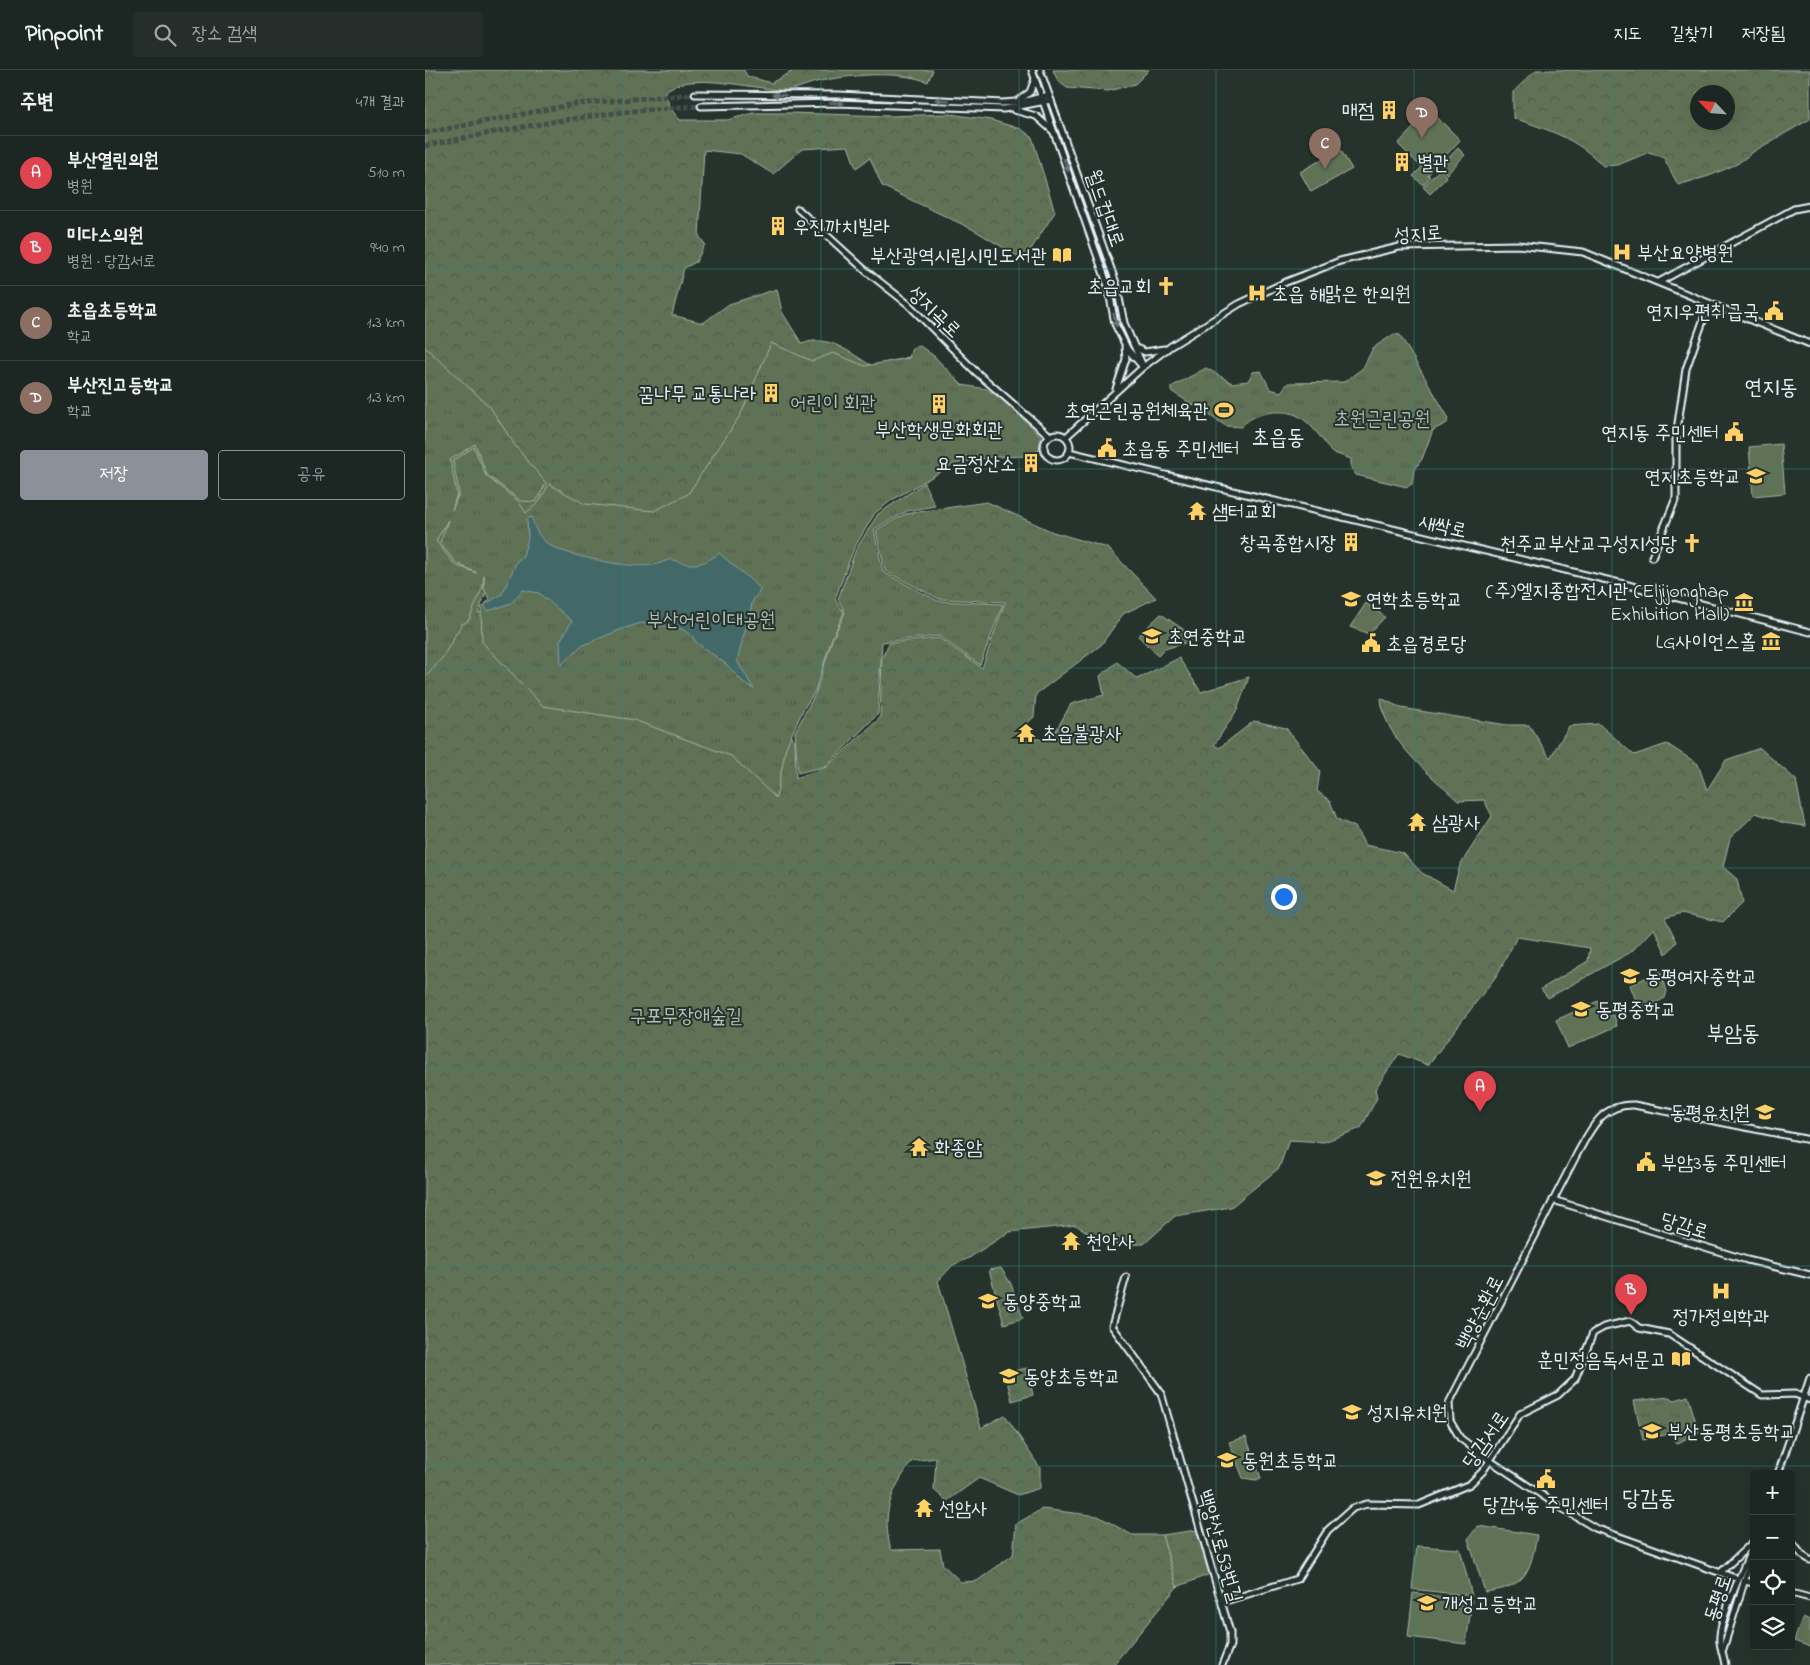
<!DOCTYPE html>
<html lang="ko">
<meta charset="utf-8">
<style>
body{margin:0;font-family:"Indie Flower","Poor Story",sans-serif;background:#252e2a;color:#f1f3f6}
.controls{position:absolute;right:15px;bottom:15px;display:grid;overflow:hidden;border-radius:5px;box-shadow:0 5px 20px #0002}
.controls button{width:45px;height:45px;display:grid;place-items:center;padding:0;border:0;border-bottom:1px solid #3a4340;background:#1c2622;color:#f1f3f6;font:25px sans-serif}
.compass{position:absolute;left:1265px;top:15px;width:45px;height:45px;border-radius:50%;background:#1c2622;box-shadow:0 5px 20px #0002;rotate:296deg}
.you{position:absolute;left:858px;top:826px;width:18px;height:18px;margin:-12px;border:4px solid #fff;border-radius:50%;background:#1a73e8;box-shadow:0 0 0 8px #1a73e833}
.badge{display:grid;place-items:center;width:32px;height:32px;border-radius:50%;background:#8c9099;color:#fff;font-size:16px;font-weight:700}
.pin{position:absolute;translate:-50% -41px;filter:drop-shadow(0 1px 2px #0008)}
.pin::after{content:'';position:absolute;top:26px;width:18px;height:15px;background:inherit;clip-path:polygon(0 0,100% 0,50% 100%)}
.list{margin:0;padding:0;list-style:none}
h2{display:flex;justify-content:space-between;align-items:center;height:65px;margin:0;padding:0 20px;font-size:21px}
h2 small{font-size:16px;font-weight:400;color:#a0a5a5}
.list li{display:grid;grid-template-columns:32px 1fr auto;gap:15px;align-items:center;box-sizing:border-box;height:75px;padding:0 20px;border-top:1px solid #3a4340}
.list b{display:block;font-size:19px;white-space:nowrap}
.list p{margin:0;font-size:16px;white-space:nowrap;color:#a0a5a5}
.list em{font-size:16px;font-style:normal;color:#a0a5a5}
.actions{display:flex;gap:10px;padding:15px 20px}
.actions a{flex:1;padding:11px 0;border:1px solid #8c9099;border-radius:5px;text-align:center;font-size:18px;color:#8c9099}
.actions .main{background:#8c9099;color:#fff}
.icon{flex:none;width:28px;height:28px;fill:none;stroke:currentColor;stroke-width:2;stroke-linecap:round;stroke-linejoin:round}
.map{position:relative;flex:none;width:1385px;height:1595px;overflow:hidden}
header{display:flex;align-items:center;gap:30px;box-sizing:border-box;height:70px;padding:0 25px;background:#1c2622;border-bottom:1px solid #3a4340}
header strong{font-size:24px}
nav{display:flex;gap:28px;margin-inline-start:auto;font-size:18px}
.search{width:350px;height:45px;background:#252e2a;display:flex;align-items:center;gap:12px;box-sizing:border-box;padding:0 18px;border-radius:5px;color:#a0a5a5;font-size:19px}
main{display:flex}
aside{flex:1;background:#1c2622}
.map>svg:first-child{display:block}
.grass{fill:#617254;stroke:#a4b2a6}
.forest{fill:url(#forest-crowns);stroke:#a4b2a6;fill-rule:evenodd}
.park{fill:url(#park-tufts);stroke:#a4b2a6;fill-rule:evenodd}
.water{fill:#436868;stroke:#859fa2}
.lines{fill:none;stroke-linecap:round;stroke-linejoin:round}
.secondary-tunnel{stroke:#43504b;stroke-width:5;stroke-dasharray:5 2.5;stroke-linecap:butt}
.secondary-casing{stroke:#e8f1f8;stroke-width:9}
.secondary{stroke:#26332d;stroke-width:5}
.oneway{fill:#6a7674}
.grid{fill:none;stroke:#308883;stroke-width:1;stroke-opacity:0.55}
.labels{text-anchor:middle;stroke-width:4;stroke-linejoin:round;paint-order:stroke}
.poi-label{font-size:20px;fill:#e8f1f8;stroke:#26332d;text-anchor:start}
.street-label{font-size:20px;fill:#e8f1f8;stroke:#26332d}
.park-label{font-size:20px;fill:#b2beb6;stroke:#26332d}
.quarter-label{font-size:22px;fill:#e8f1f8;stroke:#26332d}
</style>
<header>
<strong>Pinpoint</strong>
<div class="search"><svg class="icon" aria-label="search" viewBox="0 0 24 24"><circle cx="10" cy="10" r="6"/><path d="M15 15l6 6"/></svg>장소 검색</div>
<nav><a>지도</a><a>길찾기</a><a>저장됨</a></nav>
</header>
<main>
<aside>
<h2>주변<small>4개 결과</small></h2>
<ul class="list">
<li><span class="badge" style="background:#e0444e">A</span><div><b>부산열린의원</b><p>병원</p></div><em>510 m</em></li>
<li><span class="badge" style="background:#e0444e">B</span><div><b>미다스의원</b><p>병원 · 당감서로</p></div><em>940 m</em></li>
<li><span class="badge" style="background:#8d6e63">C</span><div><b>초읍초등학교</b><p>학교</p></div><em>1.3 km</em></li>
<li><span class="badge" style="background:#8d6e63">D</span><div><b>부산진고등학교</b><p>학교</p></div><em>1.3 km</em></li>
</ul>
<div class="actions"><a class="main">저장</a><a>공유</a></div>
</aside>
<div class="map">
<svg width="1385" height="1595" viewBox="0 0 1385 1595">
<defs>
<pattern id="forest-crowns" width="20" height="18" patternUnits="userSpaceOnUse" patternTransform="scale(1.25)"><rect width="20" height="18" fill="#617254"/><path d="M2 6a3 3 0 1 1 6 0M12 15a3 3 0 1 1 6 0" fill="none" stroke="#525b4e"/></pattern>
<pattern id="park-tufts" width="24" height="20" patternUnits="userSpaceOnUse" patternTransform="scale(1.25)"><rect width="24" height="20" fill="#617254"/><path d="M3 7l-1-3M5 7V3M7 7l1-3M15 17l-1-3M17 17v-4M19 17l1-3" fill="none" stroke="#525b4e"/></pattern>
</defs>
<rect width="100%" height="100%" fill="#26332d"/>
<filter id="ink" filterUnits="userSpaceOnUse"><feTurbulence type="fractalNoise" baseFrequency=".02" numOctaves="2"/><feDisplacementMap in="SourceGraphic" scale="10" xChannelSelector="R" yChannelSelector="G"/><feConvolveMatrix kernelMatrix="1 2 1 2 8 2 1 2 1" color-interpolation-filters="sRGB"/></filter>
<g filter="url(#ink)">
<g class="grass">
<polygon points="1005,40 1035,70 1003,105 1005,107 998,115 988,106 996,98 998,99 973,74"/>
<polygon points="1033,78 1040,85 1022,104 1015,97"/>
<polygon points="915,79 927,99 886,122 875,102"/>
<polygon points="1015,99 1022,107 1005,124 998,117"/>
<polygon points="1356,374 1360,423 1328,426 1324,377"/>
<polygon points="941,533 960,547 944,564 925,557"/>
<polygon points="736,544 762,562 766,571 740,579 733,586 713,566"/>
<polygon points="1235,901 1242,921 1240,928 1215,941 1205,915"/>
<polygon points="1173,931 1179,947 1189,945 1192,956 1143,978 1131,950"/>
<path d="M1053,1456L1112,1465C1105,1502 1102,1517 1060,1522L1043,1469Z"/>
<polygon points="992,1476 1035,1479 1047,1526 987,1519"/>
<polygon points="988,1523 1047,1530 1041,1574 983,1567"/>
<polygon points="1378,1547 1385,1550 1385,1577 1369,1571"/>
</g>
<g class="forest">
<path d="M0,0H319L322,6L346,13L370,0H508L503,12C473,0 423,5 391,12C380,15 368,21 357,20C327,19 262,0 240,22L245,38L255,50H302L328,43H365L465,46L525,44L566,50L596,59L607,67L630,142L599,190L549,160L457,116L445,88L431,98L423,76L377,79L348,104L316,84L279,80L274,166L280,174L271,192L259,198L247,245L278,253L304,234L352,219L357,242L377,274C403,263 425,283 447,296L500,283L430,451L107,447L74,424L63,518L53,543L74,542L355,648L370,671L371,708L401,697L455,648L457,588L464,573L514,568L557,598L580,532L514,529L460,501L451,460L480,444L562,432L628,462L683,478L731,528L698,544L676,575L611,624L609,647L589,665L625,671L646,634L679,625L675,606L692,592L712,609L754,588L776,622L824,607L812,640L789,675L794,678L829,651L861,658L895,701L892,721L905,731L912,749L930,757L940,775L978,783L997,803L1028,820L1035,795L1067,746L1059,730L1033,731C1005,704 958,669 956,628L976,638L1082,655H1104L1125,688L1144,656L1174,654L1209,685L1242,674L1273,694L1282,720L1301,690L1335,678L1371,710L1380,756L1359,753L1331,743L1305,768L1298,797L1312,809L1317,833L1298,852L1257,843L1240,848L1252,872L1241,884L1229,858L1206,882L1123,928L1116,919L1163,891L1165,878L1092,867L1072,905L1003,995L974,984L950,1019L952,1028L936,1058L899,1072L864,1070L854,1098L806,1137L750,1146L719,1174L682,1175L651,1155L584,1162L544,1188L528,1195L513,1211L556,1358L580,1345L615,1398V1418L593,1425L554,1408L522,1431L509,1420L511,1388L487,1391C466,1421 456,1443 466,1480L515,1479L518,1495L536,1512L552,1511L588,1485L591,1454L617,1439L673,1446L707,1465H737L752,1517L688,1595H0ZM498,1068L503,1080L489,1087L484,1078L488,1072Z"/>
<polygon points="628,0 724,0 710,14 683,21 642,18 633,11"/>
<path d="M1111,0H1385V49L1331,80L1312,94L1284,106L1253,115L1239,88L1224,82L1193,95L1178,96C1153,69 1122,59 1088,48V22ZM1302,22V52H1272V22Z"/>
</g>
<g class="park">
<path d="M969,264L975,265L1023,347L1022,353L1008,360L997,389L989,400L987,414L982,417L931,405L926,398V389L906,382C899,371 884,350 871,345C855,338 827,343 816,357L801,356L746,321V317L781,298L807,313L823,311L828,302L836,301L845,319L856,322L863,313L919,312L938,298L948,278Z"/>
<path d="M346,273L387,291L408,283L440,296L484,288L487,278L495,276L509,286L537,315L561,319L576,328L616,366L614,380L606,386L566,387L529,394L467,430L450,443L429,478L410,529L419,543L407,568L390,621L378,640L361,677L351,728L306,686L209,650L118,636L57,572L56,538L65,529L59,519V505L58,516L44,550L36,555L18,587L0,608V277L65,337L91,377L121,413L111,432L96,431L62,405L50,374L25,390L32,424L27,440L34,423L28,391L49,377L61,406L93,431L101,443L114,432L124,414L160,434L229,441L263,424L316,344ZM23,450L15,473L31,493L52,503L30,495L11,471Z"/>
<polygon points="499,413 510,436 482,441 449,459 458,502 513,531 578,534 555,595 514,566 457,572 453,644 401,696 373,703 370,662 391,622 407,570 420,543 413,529 431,479 453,444"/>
<polygon points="576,1198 586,1214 598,1248 579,1254 564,1200"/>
<polygon points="602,1298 608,1325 587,1331 580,1303"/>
<polygon points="1263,1326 1274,1362 1251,1374 1248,1363 1218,1370 1209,1331 1244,1327 1250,1330"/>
<polygon points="821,1367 836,1408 831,1410 818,1408 804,1372"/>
<polygon points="772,1460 785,1504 752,1517 737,1465"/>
</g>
<path class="water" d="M107,447C109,459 116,471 128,477C147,487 207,499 228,495C234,494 240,491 246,489C264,497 279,496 294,483L336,519L328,530L312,591L329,619L318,612L301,594L272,573L267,566L257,559L239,556L216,553L197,559L156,576L136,595L135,571L147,551L114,523L98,520L86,533L63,541L59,535L77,524L92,491L98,486L103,468L102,449Z"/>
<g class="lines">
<g class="secondary-tunnel">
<polyline points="0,63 150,34 270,24"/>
<path d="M0,76C92,57 182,40 276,36"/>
</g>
<g class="secondary-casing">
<g id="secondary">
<polyline points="607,0 683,216 690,254 703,280 718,297"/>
<polyline points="615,0 691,213 699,253 718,296"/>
<polyline points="270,24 414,25 578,33 601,31 624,25"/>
<polyline points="593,31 605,22 610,9"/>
<polyline points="276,36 412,33 579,39 626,30"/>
<polyline points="589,40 611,46 629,62"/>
<polyline points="373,139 441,201 483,234 550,301 625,366"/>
<polyline points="1234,212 1369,139 1385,136"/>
<polyline points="711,278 720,282 739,279"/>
<polyline points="691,319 701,289 700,277"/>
<circle cx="632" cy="377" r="13"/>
<polyline points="641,367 718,297 746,276 814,234 861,212 915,191 974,177 1093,175 1158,182 1385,274"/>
<polyline points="644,382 1199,514 1385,562"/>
<polyline points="1227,487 1251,428 1251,367 1261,299 1284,234"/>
<polyline points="1128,1130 1322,1190 1385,1205"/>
<polyline points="701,1207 687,1256 736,1323 805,1562 805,1575 797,1595"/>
<polyline points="1353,1404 1385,1308"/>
<polyline points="1366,1471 1377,1485 1385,1490"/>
<polyline points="1296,1502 1329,1471"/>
<path d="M1313,1509L1170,1458L1135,1437L1064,1390L1035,1368L1025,1351L1024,1333L1152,1084C1166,1059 1176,1034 1209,1035L1385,1070"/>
<polyline points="1319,1511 1329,1513"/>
<polyline points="1366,1523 1385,1528"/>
<polyline points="797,1532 872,1509 903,1460 928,1438 942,1434 994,1435 1045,1414 1058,1401 1095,1344 1133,1325 1150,1309 1168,1263 1179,1257 1205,1251 1214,1258 1244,1264 1337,1325 1370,1324 1385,1330"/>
<polyline points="1298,1579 1323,1500 1323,1491"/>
<path d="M1300,1595C1299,1587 1296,1580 1295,1572C1292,1552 1321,1494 1329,1473"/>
</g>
</g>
<use href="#secondary" class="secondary"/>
</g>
<defs><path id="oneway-solid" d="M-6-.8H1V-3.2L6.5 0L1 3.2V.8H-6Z" transform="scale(1.25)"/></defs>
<g class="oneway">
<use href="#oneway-solid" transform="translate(354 25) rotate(-179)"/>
<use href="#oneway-solid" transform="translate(517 30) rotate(-177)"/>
<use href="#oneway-solid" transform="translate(412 33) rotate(1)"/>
<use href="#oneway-solid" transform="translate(641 95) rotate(70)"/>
<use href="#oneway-solid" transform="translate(690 250) rotate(76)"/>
</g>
</g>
<path class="grid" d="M198,0V1595M396,0V1595M594,0V1595M791,0V1595M989,0V1595M1187,0V1595M0,199H1385M0,399H1385M0,598H1385M0,798H1385M0,997H1385M0,1196H1385M0,1396H1385"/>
<defs>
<g id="building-bare" transform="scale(1.5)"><path d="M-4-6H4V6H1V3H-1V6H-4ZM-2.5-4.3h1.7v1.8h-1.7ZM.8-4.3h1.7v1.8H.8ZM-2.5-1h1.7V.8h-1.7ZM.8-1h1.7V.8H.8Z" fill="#ffd166" stroke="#26332d" stroke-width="2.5" paint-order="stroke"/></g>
<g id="hospital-bare" transform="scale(1.5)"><path d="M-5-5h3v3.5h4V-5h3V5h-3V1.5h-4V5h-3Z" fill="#ffd166" stroke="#26332d" stroke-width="2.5" paint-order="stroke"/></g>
<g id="library-bare" transform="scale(1.5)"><path d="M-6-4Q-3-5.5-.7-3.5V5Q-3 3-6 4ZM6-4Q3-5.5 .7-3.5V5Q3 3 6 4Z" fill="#ffd166" stroke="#26332d" stroke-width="2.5" paint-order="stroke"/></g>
<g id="church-bare" transform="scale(1.5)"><path d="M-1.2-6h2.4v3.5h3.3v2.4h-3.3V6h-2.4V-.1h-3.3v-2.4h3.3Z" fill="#ffd166" stroke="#26332d" stroke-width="2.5" paint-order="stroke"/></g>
<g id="civic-bare" transform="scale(1.5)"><path d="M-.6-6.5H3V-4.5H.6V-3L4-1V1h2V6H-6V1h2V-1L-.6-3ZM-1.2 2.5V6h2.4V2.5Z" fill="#ffd166" stroke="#26332d" stroke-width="2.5" paint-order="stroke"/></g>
<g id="stadium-bare" transform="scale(1.5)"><path d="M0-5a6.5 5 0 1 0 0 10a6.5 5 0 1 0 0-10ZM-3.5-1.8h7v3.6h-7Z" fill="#ffd166" stroke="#26332d" stroke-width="2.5" paint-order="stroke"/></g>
<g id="school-bare" transform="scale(1.5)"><path d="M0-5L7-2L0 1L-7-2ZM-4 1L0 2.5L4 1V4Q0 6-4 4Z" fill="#ffd166" stroke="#26332d" stroke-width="2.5" paint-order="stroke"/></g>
<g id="temple-bare" transform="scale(1.5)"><path d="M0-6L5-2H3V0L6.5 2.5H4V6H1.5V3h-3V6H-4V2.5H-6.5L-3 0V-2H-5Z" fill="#ffd166" stroke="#26332d" stroke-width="2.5" paint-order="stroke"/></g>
<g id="museum-bare" transform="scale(1.5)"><path d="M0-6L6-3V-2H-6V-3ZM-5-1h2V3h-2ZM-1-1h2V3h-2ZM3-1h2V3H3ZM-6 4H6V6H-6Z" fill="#ffd166" stroke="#26332d" stroke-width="2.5" paint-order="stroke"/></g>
</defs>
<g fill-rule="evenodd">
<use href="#building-bare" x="964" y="40"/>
<use href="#building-bare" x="977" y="92"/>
<use href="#building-bare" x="353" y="156"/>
<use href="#hospital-bare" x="1197" y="182"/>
<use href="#library-bare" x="637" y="185"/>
<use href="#church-bare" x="741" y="216"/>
<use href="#hospital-bare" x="832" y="223"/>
<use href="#civic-bare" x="1349" y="241"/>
<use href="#building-bare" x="346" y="323"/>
<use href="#building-bare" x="514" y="334"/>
<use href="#stadium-bare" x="799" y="340"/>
<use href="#civic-bare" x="1309" y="362"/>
<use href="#civic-bare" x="682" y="378"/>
<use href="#building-bare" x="606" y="393"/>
<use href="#school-bare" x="1331" y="406"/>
<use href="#temple-bare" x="772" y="441"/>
<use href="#building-bare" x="926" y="472"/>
<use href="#church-bare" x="1267" y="473"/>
<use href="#school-bare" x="926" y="529"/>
<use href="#museum-bare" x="1319" y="532"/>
<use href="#school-bare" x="727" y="566"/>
<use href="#museum-bare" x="1346" y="571"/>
<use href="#civic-bare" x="946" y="573"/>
<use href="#temple-bare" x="601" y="663"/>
<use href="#temple-bare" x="992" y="752"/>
<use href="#school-bare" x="1205" y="906"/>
<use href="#school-bare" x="1156" y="939"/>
<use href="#school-bare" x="1340" y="1042"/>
<use href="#temple-bare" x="494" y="1077"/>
<use href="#civic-bare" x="1221" y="1092"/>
<use href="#school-bare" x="951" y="1108"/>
<use href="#temple-bare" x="646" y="1171"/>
<use href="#hospital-bare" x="1296" y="1221"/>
<use href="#school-bare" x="563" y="1231"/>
<use href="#library-bare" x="1256" y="1289"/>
<use href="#school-bare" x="584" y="1306"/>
<use href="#school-bare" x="927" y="1342"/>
<use href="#school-bare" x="1227" y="1361"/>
<use href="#school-bare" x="802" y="1390"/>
<use href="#civic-bare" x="1121" y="1409"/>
<use href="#temple-bare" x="499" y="1438"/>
<use href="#school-bare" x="1002" y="1533"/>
</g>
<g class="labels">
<g class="poi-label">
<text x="949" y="47" text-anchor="end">매점</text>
<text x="992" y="99">별관</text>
<text x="368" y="163">우진까치빌라</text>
<text x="1212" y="189">부산요양병원</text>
<text x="622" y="192" text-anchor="end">부산광역시립시민도서관</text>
<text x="726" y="223" text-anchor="end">초읍교회</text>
<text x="847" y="230">초읍 해맑은 한의원</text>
<text x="1334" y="248" text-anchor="end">연지우편취급국</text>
<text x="331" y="330" text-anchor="end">꿈나무 교통나라</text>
<text x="784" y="347" text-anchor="end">초연근린공원체육관</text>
<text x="514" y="366" text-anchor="middle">부산학생문화회관</text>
<text x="1294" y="369" text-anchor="end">연지동 주민센터</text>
<text x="697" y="385">초읍동 주민센터</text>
<text x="591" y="400" text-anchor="end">요금정산소</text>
<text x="1316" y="413" text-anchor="end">연지초등학교</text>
<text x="787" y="448">샘터교회</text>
<text x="911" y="479" text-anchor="end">창곡종합시장</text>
<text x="1252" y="480" text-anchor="end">천주교부산교구성지성당</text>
<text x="1304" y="527" text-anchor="end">(주)엘지종합전시관 (Eljijonghap<tspan x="1304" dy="23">Exhibition Hall)</tspan></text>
<text x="941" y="536">연학초등학교</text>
<text x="742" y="573">초연중학교</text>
<text x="1331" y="578" text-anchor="end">LG사이언스홀</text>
<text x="961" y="580">초읍경로당</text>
<text x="616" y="670">초읍불광사</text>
<text x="1007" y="759">삼광사</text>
<text x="1220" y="913">동평여자중학교</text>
<text x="1171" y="946">동평중학교</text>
<text x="1325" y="1049" text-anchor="end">동평유치원</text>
<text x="509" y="1084">화종암</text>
<text x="1236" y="1099">부암3동 주민센터</text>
<text x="966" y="1115">전원유치원</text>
<text x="661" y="1178">천안사</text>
<text x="578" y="1238">동양중학교</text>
<text x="1296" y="1253" text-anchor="middle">정가정의학과</text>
<text x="1241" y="1296" text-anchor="end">훈민정음독서문고</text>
<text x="599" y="1313">동양초등학교</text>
<text x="942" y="1349">성지유치원</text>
<text x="1242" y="1368">부산동평초등학교</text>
<text x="817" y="1397">동원초등학교</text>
<text x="1121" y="1441" text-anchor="middle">당감4동 주민센터</text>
<text x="514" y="1445">선암사</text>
<text x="1017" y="1540">개성고등학교</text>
</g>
<g class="street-label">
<text transform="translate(681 138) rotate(71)" y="7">월드컵대로</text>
<text transform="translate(993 163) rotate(-4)" y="7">성지로</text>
<text transform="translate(510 241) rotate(44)" y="7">성지곡로</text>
<text transform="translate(1018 455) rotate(13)" y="7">새싹로</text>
<text transform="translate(1260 1155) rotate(17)" y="7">당감로</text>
<text transform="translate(1054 1242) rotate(-63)" y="7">백양순환로</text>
<text transform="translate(1060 1369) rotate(-55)" y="7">당감서로</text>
<text transform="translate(796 1476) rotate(74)" y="7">백양산로53번길</text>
<text transform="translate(1292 1528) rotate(-72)" y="7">동평로</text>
</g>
<g class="park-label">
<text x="408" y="339">어린이 회관</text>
<text x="957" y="355">초원근린공원</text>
<text x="286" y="556">부산어린이대공원</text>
<text x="261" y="952">구포무장애숲길</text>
</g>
<g class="quarter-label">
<text x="1346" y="324">연지동</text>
<text x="853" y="374">초읍동</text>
<text x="1308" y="970">부암동</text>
<text x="1224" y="1435">당감동</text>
</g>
</g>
</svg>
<div class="controls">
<button>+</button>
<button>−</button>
<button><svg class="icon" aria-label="locate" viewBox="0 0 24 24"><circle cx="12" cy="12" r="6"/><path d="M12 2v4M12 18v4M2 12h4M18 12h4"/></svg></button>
<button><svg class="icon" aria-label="layers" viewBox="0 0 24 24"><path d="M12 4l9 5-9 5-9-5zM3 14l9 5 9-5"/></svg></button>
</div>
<svg class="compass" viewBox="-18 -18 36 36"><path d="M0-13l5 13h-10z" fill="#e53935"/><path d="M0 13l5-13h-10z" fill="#a0a5a5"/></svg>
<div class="you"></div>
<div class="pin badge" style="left:1055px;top:1042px;background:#e0444e">A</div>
<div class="pin badge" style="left:1206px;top:1245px;background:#e0444e">B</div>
<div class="pin badge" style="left:900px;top:99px;background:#8d6e63">C</div>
<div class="pin badge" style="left:997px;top:68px;background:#8d6e63">D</div>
</div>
</main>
